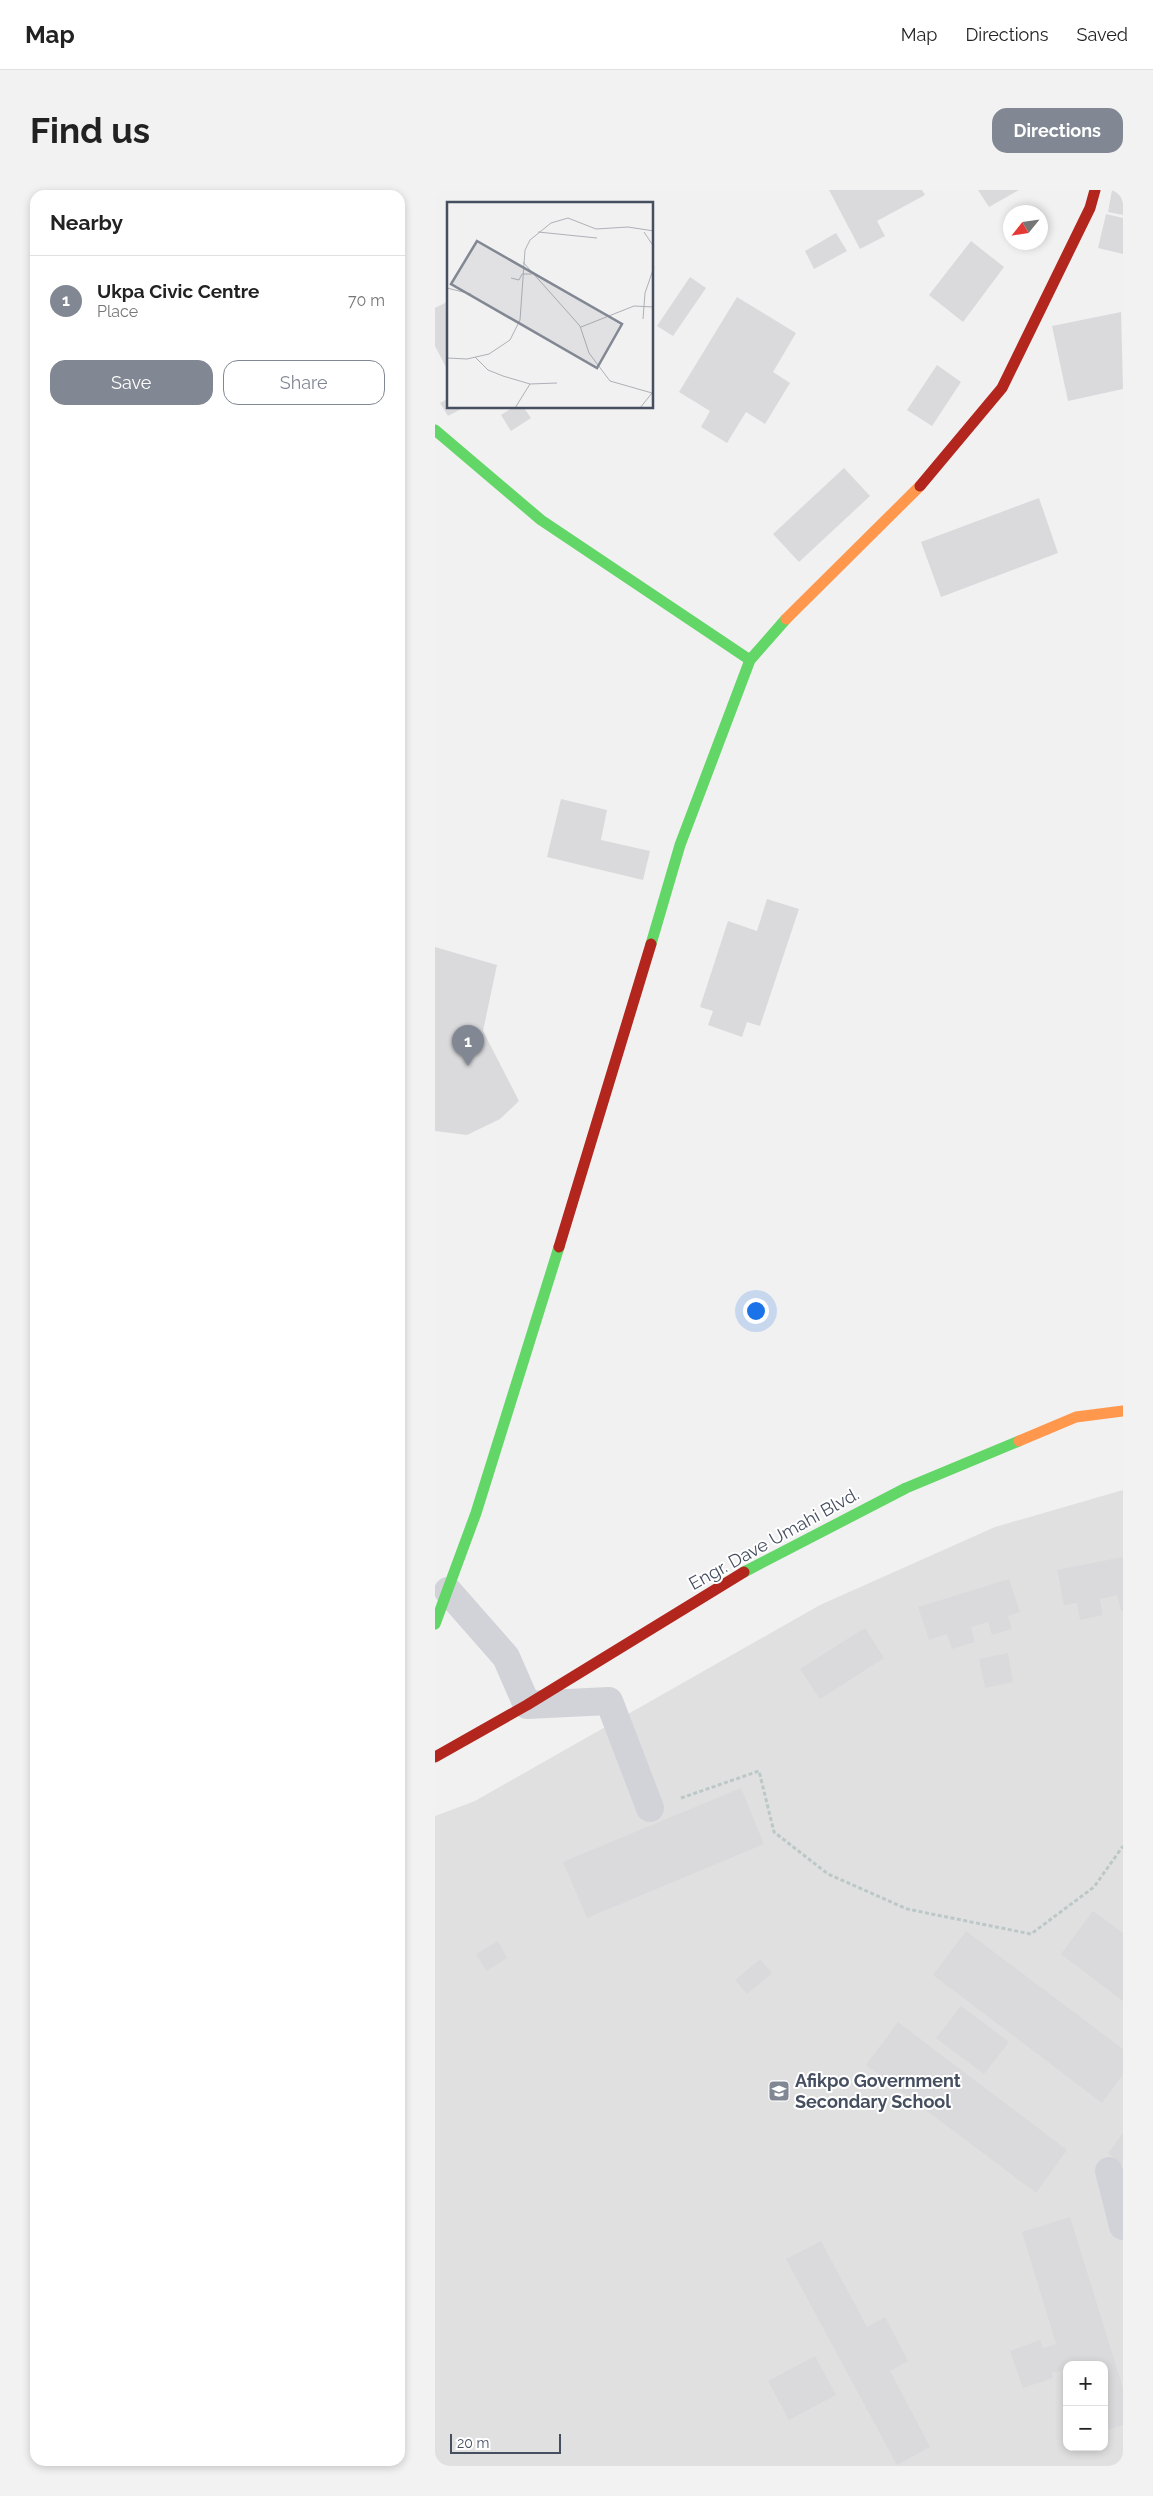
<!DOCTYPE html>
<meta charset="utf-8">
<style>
body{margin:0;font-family:Raleway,sans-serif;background:#f2f2f2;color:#222}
.controls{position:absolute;right:15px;bottom:15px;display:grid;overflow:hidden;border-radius:10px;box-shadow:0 2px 8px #0003}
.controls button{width:45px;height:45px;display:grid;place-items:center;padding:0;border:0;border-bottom:1px solid #e0e0e0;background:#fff;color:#222;font:25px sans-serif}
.compass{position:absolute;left:568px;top:15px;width:45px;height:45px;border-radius:50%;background:#fff;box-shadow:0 2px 8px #0003;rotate:240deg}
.scale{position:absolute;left:15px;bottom:12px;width:111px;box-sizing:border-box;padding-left:5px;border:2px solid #464f60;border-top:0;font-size:14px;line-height:18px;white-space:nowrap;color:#464f60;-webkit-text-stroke:4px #fff;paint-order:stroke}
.you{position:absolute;left:320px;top:1120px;width:18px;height:18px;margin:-12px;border:4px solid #fff;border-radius:50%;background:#1a73e8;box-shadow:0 0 0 8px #1a73e833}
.badge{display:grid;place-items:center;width:32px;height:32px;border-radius:50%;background:#828893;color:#fff;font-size:16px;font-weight:700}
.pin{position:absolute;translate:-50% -41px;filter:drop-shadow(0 1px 2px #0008)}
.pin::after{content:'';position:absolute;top:26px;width:18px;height:15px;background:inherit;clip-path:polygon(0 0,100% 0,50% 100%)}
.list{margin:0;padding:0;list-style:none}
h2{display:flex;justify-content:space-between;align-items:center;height:65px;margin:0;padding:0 20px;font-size:21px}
h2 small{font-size:16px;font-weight:400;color:#767676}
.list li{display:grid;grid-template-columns:32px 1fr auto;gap:15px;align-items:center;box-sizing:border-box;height:90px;padding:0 20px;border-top:1px solid #e0e0e0}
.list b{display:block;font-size:19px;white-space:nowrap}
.list p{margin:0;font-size:16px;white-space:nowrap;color:#767676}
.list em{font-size:16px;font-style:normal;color:#767676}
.actions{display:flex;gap:10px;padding:15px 20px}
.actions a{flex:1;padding:11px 0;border:1px solid #828893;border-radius:15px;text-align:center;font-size:18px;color:#828893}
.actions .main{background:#828893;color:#fff}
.map{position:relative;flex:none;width:688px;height:2276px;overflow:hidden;border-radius:15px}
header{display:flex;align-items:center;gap:30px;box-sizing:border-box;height:70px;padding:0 25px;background:#fff;border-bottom:1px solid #e0e0e0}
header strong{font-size:24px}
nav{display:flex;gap:28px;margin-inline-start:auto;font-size:18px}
.intro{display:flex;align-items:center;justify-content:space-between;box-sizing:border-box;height:120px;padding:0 30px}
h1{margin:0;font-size:35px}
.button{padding:12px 22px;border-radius:15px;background:#828893;color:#fff;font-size:18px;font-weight:700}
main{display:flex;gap:30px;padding:0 30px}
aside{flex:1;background:#fff;border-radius:15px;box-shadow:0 2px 8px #0003}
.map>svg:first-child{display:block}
.education{fill:#e0e0e1;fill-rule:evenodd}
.building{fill:#dadadd}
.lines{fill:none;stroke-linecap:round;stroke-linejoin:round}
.path{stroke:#bcc8c7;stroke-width:3;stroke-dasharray:4 2.5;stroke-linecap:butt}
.street{stroke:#d2d3d8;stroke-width:28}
.fast{stroke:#63d668;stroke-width:11}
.slow{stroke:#ff974d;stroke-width:11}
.jam{stroke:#b3261e;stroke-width:11}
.labels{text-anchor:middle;stroke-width:4;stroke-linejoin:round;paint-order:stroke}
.street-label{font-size:18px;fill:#464f60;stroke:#fff}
.poi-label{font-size:18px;font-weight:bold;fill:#464f60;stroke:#fff;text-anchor:start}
.inset-road{fill:none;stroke:#adb0b7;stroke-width:1}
.view{fill:#828893;fill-opacity:0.15;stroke:#828893;stroke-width:2.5}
.inset-edge{fill:none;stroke:#464f60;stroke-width:2.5}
</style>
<header>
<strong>Map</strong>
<nav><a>Map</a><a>Directions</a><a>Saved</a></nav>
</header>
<div class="intro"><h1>Find us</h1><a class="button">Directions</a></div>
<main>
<aside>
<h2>Nearby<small></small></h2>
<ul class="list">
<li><span class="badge">1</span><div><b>Ukpa Civic Centre</b><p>Place</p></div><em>70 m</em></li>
</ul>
<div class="actions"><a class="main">Save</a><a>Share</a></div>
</aside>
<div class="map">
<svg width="688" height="2276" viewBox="0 0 688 2276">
<rect width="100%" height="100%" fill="#f2f1f1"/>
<path class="education" d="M688,1300V2276H0V1626L40,1611L385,1415L560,1337ZM632,2175H669V2257H632Z"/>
<g class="building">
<polygon points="394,0 487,0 490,5 442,31 450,46 425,59"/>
<polygon points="543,0 584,0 554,17"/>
<polygon points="677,0 688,0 688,25 673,22"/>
<polygon points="671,24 688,28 688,64 663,58"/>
<polygon points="401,43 412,61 379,79 370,61"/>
<polygon points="536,51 569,77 528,132 494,105"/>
<polygon points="255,87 271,98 238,146 222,136"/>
<polygon points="302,107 361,143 338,182 355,193 330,234 311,222 292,253 266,237 275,221 244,202"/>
<polygon points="14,111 14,183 0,156 0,118"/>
<polygon points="686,122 688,199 633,211 617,136"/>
<polygon points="502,175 526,192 497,236 472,220"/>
<polygon points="14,208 14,218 28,218 13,226 5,213"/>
<polygon points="77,218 89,218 96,228 76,241 66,225"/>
<polygon points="409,278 435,306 364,372 338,344"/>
<polygon points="604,308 623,363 506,407 486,352"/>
<polygon points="126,609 172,620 166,650 215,661 208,690 112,667"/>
<polygon points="332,709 364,719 325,836 312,832 307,847 273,835 278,821 265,817 293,731 322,741"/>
<polygon points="0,757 62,775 48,841 84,911 65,929 32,945 0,941"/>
<polygon points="688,1367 688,1420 686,1421 682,1405 665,1409 668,1425 645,1430 642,1413 629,1415 622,1380"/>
<polygon points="574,1389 585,1422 573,1426 577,1439 557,1445 553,1432 536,1437 540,1452 517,1459 512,1444 494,1450 483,1417"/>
<polygon points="430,1438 449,1468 385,1509 365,1479"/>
<polygon points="573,1463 578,1492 550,1498 544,1469"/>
<polygon points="306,1598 329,1654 152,1728 128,1672"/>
<polygon points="658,1721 688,1743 688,1811 626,1764"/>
<polygon points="531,1741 688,1859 688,1885 667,1913 498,1785"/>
<polygon points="63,1751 72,1768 51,1781 41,1764"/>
<polygon points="325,1769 337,1783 312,1804 300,1790"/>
<polygon points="526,1816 574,1852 549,1884 501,1848"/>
<polygon points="463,1832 632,1960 601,2003 431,1875"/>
<polygon points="688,1943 688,1975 673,1963"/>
<polygon points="635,2027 688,2198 688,2235 669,2241 669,2175 632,2175 632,2186 629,2180 617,2183 618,2188 588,2198 575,2161 605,2150 608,2158 621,2154 587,2042"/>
<polygon points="386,2051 432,2137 450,2127 473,2171 455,2181 495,2257 462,2275 351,2069"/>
<polygon points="380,2166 401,2205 354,2230 333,2191"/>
</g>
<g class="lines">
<polyline class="path" points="246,1608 324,1581 339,1642 393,1684 472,1719 596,1744 659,1697 688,1656"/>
<g class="street">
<polyline points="13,1401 71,1467 92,1515 174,1511 215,1618"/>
<polyline points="674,1981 688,2036"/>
</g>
<g class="fast">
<polyline points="0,240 106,330 315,470"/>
<polyline points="216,754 245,655 315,470 351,429"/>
<polyline points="309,1382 471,1298 584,1251"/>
<polyline points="0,1434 41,1323 124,1057"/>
</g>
<g class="slow">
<polyline points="351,429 485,296"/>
<polyline points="584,1251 641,1227 688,1221"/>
</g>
<g class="jam">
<polyline points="485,296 567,198 655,18 660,0"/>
<polyline points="124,1057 216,754"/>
<polyline points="0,1567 92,1515 309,1382"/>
</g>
</g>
<defs>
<g id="university-square" transform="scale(1.125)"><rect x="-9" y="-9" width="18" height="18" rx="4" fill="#828893" stroke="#fff"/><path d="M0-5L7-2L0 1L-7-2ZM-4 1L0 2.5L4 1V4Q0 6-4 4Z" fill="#fff"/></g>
</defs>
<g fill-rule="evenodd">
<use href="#university-square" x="344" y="1901"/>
</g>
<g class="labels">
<g class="street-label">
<text transform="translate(339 1349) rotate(-29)" y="6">Engr. Dave Umahi Blvd.</text>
</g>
<g class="poi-label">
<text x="360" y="1897">Afikpo Government<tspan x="360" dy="21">Secondary School</tspan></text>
</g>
</g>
<g transform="translate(12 12)">
<rect width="206" height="206" fill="#f2f1f1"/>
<path class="inset-road" d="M91,30L150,36M197,30L207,45M76,60L133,124L142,151L163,179L205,191M64,76L72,78L75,72H85M0,86L24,92M196,117L198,91L207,65M134,125L187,104L207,105M28,155L41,168L56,174L83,182L110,181M0,156L20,157L42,152L63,138L73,118L78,48L83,38L104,21L121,16L149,27L181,25L207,29M68,206L83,182M193,206L205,191"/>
<path class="view" d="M30,39L175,122L150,166L4,82Z"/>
<rect width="206" height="206" class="inset-edge"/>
</g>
</svg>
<div class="controls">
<button>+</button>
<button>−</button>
</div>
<svg class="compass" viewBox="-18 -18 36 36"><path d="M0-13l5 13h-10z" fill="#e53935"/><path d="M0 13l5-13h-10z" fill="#767676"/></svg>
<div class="scale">20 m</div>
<div class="you"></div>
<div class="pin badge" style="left:33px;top:876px">1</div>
</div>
</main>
